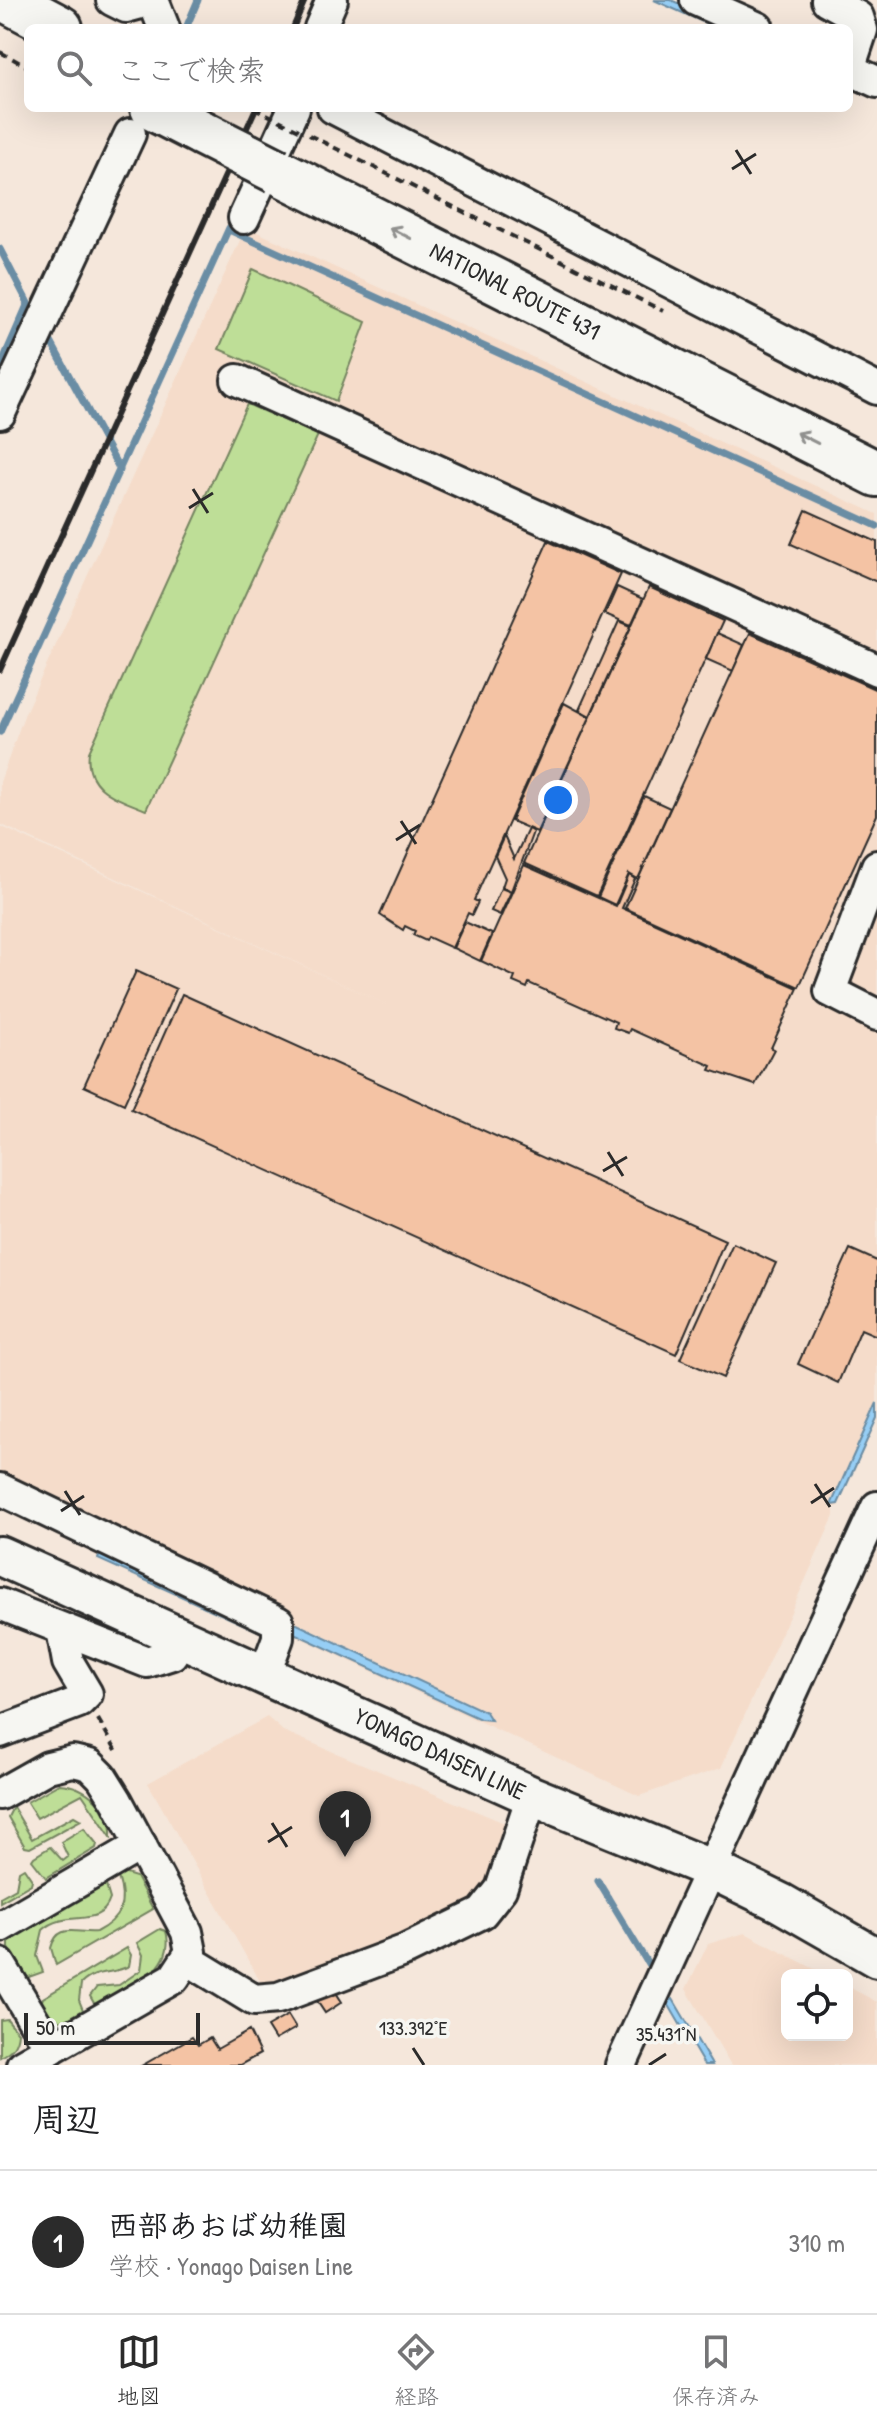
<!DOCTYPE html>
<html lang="ja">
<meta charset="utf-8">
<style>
body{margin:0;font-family:"Patrick Hand","Klee One",sans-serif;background:#f2f2f2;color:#202124}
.controls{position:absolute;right:24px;bottom:24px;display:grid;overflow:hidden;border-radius:12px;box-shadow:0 8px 32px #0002}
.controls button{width:72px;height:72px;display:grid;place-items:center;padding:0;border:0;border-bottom:2px solid #e0e0e0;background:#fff;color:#202124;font:40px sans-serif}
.scale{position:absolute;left:24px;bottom:20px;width:176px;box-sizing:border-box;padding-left:8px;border:4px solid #2b2b2b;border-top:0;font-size:22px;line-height:28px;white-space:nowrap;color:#2b2b2b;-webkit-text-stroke:6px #f6f6f2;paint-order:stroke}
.you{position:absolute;left:558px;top:800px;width:28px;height:28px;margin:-20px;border:6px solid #fff;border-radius:50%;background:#1a73e8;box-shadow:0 0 0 12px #1a73e833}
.badge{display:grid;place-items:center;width:52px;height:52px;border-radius:50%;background:#2b2b2b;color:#fff;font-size:26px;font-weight:700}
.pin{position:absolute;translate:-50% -66px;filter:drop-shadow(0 2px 4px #0008)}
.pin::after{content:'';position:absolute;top:42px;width:28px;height:24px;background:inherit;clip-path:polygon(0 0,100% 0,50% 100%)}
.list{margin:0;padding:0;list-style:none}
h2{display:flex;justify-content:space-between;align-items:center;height:104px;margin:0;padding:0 32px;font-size:34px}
h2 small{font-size:26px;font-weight:400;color:#757577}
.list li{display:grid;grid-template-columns:52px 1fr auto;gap:24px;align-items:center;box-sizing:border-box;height:144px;padding:0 32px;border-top:2px solid #e0e0e0}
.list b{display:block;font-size:30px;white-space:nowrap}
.list p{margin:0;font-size:26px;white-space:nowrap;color:#757577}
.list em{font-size:26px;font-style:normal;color:#757577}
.icon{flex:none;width:44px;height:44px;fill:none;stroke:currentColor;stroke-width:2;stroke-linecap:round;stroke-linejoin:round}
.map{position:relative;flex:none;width:877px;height:2065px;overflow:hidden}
.search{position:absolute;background:#fff;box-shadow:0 8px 32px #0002;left:24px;right:24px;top:24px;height:88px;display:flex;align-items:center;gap:20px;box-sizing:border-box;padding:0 28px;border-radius:12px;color:#757577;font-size:30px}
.sheet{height:248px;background:#fff}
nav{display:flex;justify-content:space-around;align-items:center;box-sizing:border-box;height:112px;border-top:2px solid #e0e0e0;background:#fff;font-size:22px;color:#757577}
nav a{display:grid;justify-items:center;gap:4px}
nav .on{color:#2b2b2b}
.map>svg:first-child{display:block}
.built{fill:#f5dcca}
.green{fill:#bede97;stroke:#748461;stroke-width:2}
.water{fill:#96cef5;stroke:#6b8da4;stroke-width:2}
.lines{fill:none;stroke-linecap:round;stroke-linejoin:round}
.stream{stroke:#6b8da4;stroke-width:7}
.building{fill:#f4c3a4;stroke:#2b2b2b;stroke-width:2}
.minor-casing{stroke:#2b2b2b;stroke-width:36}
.major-casing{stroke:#2b2b2b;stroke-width:44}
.highway-casing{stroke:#2b2b2b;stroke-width:50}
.path{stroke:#2b2b2b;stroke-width:4;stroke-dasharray:8 6;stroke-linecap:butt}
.minor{stroke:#f6f6f2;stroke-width:30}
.major{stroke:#f6f6f2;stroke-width:38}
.highway{stroke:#f6f6f2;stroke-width:44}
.rail{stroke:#2b2b2b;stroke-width:6}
.highway-bridge-casing{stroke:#2b2b2b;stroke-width:50;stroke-linecap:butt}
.path-bridge{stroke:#2b2b2b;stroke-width:4;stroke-dasharray:8 6;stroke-linecap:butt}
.highway-bridge{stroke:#f6f6f2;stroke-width:44}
.oneway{stroke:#90908e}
.ticks{fill:none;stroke:#2b2b2b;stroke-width:3}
.labels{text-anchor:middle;stroke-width:7;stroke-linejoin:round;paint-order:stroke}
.street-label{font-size:24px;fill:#2b2b2b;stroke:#f6f6f2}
.ticks-label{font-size:20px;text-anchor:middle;fill:#2b2b2b;stroke:#f6f6f2;stroke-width:7;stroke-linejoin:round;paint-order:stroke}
</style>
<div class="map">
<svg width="877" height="2065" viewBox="0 0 877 2065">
<rect width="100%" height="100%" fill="#f5e7db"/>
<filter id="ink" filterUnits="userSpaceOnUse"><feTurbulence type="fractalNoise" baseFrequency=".0125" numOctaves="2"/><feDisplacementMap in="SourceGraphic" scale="16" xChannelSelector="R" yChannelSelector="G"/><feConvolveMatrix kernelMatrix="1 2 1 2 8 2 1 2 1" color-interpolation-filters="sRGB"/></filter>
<g filter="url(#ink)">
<g class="built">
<polygon points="246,227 877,514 877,1421 838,1506 834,1508 834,1516 721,1768 639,1796 292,1634 293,1621 125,1544 0,1479 0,826 392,1007 0,824 0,782 25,713"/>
<polygon points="267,1717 283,1731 507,1824 510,1832 483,1894 462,1911 283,1987 265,1990 148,1783"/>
<polygon points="745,1933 826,1975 787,1975 787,2035 847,2035 847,1986 877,2002 877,2065 731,2065 686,1989 708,1944"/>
</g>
<g class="green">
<polygon points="253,269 366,322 336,401 219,349"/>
<path d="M247,404L318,435L146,810C117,798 84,790 89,752Z"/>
<path d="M59,1784C86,1785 113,1809 111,1837L82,1794L37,1818L27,1802Z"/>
<polygon points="13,1807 32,1839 74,1816 81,1820 30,1848 25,1847 8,1817"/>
<polygon points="84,1828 97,1844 96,1848 46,1878 32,1860 34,1857 50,1847 63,1861 68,1857 61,1842"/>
<polygon points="24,1868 32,1880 31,1884 0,1902 0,1897 16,1888 19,1871"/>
<path d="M123,1873L136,1877L153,1909L56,1965L51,1948C58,1922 76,1934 96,1932C121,1919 127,1904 118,1877Z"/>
<path d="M105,1882L110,1899C100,1930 67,1908 43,1930L37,1956L43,1972L26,1978L9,1948V1938Z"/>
<path d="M160,1929L166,1931C170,1945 167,1956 158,1967L95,2005L90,1996L97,1987L119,1985L141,1970L143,1955L137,1943Z"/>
<path d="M127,1948L131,1955L129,1966C112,1975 96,1969 81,1984L79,2000L83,2010L64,2021L51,2018L41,2003L43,1998Z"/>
<path d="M7,2019L18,2032C17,2046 11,2051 0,2057V2020Z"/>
</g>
<g class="water">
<polygon points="654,0 671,0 733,28 716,28"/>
<polygon points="877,1403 877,1418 838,1504 831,1505"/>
<polygon points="101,1551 267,1627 295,1623 486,1712 491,1720 480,1719 294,1633 269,1636 98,1559"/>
<polygon points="673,1999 712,2065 704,2065 667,2002"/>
</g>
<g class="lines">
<g class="stream">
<polyline points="186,28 198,0"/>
<polyline points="229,230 877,526"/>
<polyline points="0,249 28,303 0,367"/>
<polyline points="45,341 47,338 51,342 120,470"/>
<polyline points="0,732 229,228"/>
<polyline points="598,1881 653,1972"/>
</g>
</g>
<g class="building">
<polygon points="806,510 877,542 877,582 791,544"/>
<polygon points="548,541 621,574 474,900 478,902 472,915 468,913 452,948 428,937 426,941 413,935 415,931 405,926 403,930 380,915"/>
<polygon points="617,587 643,599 631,625 605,614"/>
<polygon points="649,587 723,621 597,896 524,863"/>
<polygon points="619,621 631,626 590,716 579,710"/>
<polygon points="717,633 744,645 733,671 706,659"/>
<polygon points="750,633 877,690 877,815 799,987 625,908"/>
<polygon points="564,703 590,717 537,832 511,821"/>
<polygon points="644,796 670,808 638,879 629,874 615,905 598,897"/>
<polygon points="528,829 533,832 511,891 502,887 505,878 495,856 504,836 514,859"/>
<polygon points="524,865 616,906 629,875 635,879 622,908 798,988 771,1048 774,1049 755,1085 710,1070 712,1066 630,1029 628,1033 614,1028 616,1022 529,983 527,988 513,982 515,977 481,961"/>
<polygon points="501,888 511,892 500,915 491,911"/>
<polygon points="465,922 492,934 480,961 453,948"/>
<polygon points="136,971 176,989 124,1104 84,1086"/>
<polygon points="182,994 725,1240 676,1354 131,1109"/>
<polygon points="733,1243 776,1263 723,1378 680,1359"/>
<polygon points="850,1249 877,1261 877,1336 861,1329 838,1383 798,1364"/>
<polygon points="335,1991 342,2002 325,2013 317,2001"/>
<polygon points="288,2015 296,2028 275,2040 267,2027"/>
<polygon points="249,2031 260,2054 240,2065 143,2065 192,2037 198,2045 210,2038 217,2049"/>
</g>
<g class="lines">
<g class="minor-casing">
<g id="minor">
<polyline points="112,0 126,7 152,0"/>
<polyline points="153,0 164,28"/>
<polyline points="696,0 758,28"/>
<polyline points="827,0 858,17 862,30 849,69"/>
<polyline points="320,28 332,0"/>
<polyline points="849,69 877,82"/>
<polyline points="333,108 877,389"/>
<polyline points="244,218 294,108"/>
<polyline points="237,380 877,670"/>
<polyline points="0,413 130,134"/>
<polyline points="877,866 830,991 877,1015"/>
<polyline points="0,1489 278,1622 278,1638 265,1673"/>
<polyline points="0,1604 147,1662 172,1654 179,1635"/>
<polyline points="0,1732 79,1702 87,1694 68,1662 62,1629"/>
<polyline points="0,1794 48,1767 73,1761 90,1765 102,1777 117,1801 187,1932 191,1952 174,1978 22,2065"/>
<polyline points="0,1927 141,1845"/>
<polyline points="187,1959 254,2000 278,1998 406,1950 482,1913 501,1889 532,1796"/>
<polyline points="0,1964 51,2049"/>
<polyline points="621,2065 877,1507"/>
</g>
</g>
<g class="major-casing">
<polyline id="major" points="0,1556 532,1796 713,1870 781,1903 877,1958"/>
</g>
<g class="highway-casing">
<g id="highway">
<polyline points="7,0 60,28"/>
<polyline points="153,108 202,133"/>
<polyline points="277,171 877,474"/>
</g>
</g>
<g class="path">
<polyline points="0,52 28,67"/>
<polyline points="309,135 663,311"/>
<polyline points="98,1719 118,1753"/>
</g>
<use href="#minor" class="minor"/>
<use href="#major" class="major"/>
<use href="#highway" class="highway"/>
<g class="rail">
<polyline points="293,28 305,0"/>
<polyline points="0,670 256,108"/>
</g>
<g class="highway-bridge-casing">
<polyline id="highway-bridge" points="202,133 277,171"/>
</g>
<polyline class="path-bridge" points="254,108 299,130"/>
<use href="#highway-bridge" class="highway-bridge"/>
</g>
<defs><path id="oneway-shaft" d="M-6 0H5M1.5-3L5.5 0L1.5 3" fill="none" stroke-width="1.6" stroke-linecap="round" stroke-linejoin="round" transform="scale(2)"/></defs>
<g class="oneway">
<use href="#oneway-shaft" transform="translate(400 233) rotate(-153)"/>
<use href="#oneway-shaft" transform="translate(807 438) rotate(-153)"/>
</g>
</g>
<path class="ticks" d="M736,150L751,174M732,169L756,154M193,489L208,513M189,508L213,493M401,821L416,844M396,840L420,825M608,1152L623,1176M603,1171L627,1157M815,1484L830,1507M65,1491L80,1515M811,1503L834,1488M61,1511L84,1496M272,1823L287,1847M268,1842L292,1827M413,2048L424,2065M649,2065L666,2054"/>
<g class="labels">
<g class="street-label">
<text transform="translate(515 291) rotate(27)" y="8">NATIONAL ROUTE 431</text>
<text transform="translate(440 1754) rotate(25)" y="8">YONAGO DAISEN LINE</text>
</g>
</g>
<g class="ticks-label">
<text x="413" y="2035">133.392°E</text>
<text x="666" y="2041">35.431°N</text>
</g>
</svg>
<div class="controls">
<button><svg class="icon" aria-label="locate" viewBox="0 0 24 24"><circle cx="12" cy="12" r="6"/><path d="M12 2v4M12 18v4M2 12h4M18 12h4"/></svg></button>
</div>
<div class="scale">50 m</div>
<div class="you"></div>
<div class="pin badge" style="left:345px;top:1857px">1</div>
<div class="search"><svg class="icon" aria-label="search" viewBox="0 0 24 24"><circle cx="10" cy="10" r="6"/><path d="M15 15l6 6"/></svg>ここで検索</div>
</div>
<section class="sheet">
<h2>周辺<small></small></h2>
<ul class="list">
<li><span class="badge">1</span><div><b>西部あおば幼稚園</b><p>学校 · Yonago Daisen Line</p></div><em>310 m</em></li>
</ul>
</section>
<nav>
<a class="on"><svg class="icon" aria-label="map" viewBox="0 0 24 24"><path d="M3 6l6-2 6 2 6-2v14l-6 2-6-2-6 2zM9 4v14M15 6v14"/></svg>地図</a>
<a><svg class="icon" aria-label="directions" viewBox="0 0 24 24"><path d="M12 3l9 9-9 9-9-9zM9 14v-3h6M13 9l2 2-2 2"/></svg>経路</a>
<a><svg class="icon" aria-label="saved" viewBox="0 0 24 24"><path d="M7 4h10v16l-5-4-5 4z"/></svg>保存済み</a>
</nav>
